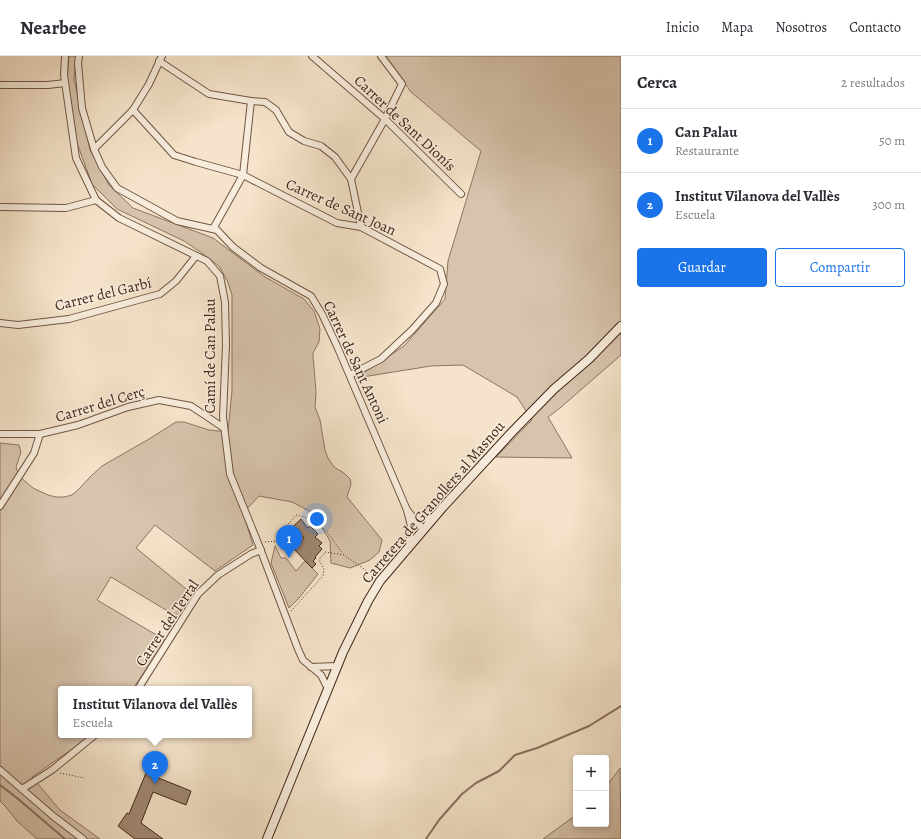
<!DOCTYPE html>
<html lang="es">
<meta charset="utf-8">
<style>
body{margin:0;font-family:Alegreya,serif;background:#f2f2f3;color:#2b2b33}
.controls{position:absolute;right:12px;bottom:12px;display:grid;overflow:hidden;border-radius:4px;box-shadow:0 2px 6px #0003}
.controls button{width:36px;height:36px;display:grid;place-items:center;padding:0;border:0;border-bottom:1px solid #e1e1e2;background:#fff;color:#2b2b33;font:20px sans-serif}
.you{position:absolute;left:317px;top:463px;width:14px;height:14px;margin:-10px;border:3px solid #fff;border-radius:50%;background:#1a73e8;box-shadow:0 0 0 6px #1a73e833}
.badge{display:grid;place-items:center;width:26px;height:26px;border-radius:50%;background:#1a73e8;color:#fff;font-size:13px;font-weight:700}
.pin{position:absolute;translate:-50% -33px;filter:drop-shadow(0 1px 2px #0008)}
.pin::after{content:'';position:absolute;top:21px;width:14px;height:12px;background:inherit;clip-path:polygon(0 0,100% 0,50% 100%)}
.popup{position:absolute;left:58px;top:630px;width:194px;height:52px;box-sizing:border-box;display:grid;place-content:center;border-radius:4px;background:#fff;filter:drop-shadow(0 1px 3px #0005);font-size:13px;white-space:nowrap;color:#7c7c81}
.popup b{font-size:15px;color:#2b2b33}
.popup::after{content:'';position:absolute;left:50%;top:100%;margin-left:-8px;border:8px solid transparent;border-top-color:#fff}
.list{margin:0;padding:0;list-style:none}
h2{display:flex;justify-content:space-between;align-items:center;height:52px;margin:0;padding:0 16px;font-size:17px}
h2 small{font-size:13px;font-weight:400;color:#7c7c81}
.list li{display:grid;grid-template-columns:26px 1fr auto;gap:12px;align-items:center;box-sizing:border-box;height:64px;padding:0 16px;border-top:1px solid #e1e1e2}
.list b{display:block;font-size:15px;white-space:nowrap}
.list p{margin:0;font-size:13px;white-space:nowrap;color:#7c7c81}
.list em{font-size:13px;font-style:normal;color:#7c7c81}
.actions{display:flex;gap:8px;padding:12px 16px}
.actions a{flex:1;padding:9px 0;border:1px solid #1a73e8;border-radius:4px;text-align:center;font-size:14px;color:#1a73e8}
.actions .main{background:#1a73e8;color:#fff}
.map{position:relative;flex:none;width:621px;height:783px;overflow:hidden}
header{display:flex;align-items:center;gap:24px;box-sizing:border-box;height:56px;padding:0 20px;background:#fff;border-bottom:1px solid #e1e1e2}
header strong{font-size:19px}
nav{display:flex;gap:22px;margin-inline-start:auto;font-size:14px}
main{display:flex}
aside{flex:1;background:#fff}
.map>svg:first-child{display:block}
.green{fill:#d7c4ad;stroke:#8d7562}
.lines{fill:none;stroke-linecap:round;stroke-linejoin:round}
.stream{stroke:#89715f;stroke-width:2}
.building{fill:#a08975;stroke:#432618}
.minor-casing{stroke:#705645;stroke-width:8}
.secondary-casing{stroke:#432618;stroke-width:10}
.path{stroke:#432618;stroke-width:1;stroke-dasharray:1 2;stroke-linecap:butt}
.minor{stroke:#f8eddd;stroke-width:6}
.secondary{stroke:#f8eddd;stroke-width:8}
.labels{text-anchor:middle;stroke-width:3;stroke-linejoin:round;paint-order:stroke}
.street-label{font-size:15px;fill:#432618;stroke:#f8eddd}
</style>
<header>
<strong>Nearbee</strong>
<nav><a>Inicio</a><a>Mapa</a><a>Nosotros</a><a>Contacto</a></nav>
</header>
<main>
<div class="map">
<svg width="621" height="783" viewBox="0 0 621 783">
<rect width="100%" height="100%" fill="#f5e4cb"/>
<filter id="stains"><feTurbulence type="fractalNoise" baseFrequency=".005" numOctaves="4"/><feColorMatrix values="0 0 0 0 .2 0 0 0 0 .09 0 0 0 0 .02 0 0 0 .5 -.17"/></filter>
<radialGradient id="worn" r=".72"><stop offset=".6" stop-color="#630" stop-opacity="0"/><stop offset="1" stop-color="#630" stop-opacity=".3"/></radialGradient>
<g class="green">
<polygon points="69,0 76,0 74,23 90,94 109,129 133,152 213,182 265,221 304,243 314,255 320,273 319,286 313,297 313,300 316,336 315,351 320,364 325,394 328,402 334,411 344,417 350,423 351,428 347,441 382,484 379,496 370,504 350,512 331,507 330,485 313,457 292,446 259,440 243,457 253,489 215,515 155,469 136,492 191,537 176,560 111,521 97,544 165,584 133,633 61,633 61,679 89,679 81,687 32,721 60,754 100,783 37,783 17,765 6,751 0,745 0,387 19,389 21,396 16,411 19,420 33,432 48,439 56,441 64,441 72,439 78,434 90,421 102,410 149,383 176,366 184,366 209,374 228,376 232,335 232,239 227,224 219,210 199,195 184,185 117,153 92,128 77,87 67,23"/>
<polygon points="386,0 621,0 621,299 560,352 548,361 572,402 496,401 532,364 517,341 463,309 431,310 356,322 404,290 445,243 448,205 481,95 411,36"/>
<polygon points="275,490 281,502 286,502 296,515 305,505 318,518 299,542 289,552 271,507"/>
<polygon points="620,712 621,783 543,783 576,759 576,768 606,768 606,731"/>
</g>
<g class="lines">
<g class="stream">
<polyline points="0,729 17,742 65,783"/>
<polyline points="426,783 439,764 462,738 476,727 499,715 515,699 537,692 589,670 621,650"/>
</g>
</g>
<g class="building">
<polygon points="301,463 308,472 310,470 318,478 315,481 322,487 319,490 322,493 315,501 316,502 313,505 316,508 312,512 293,492 304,482 296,475 288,483 284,479"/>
<polygon points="146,717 191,735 186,749 153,736 141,767 163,783 135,783 118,770 127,757 129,758"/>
</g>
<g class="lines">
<g class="minor-casing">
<g id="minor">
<polyline points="65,0 64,19 76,102 96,144 119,162 207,205 220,220 225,246 226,289 223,361 230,418 258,487 298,593 303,604 321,619 328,633"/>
<polyline points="79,0 78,7 82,52 94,93 102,111 117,132 177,165 217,174 233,191 261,212 311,240 322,258 337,290 407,454 411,470 409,491"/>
<polyline points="312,0 385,63 461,138"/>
<polyline points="159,5 209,38 251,45 265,46 276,54 289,76 304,85 321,90 335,101 351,123 361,171"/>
<polyline points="0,29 48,29 65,27"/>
<polyline points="133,54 174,99 196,106 243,119 337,167 361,171 440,213 444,228 436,247 412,274 381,303 350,319"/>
<polyline points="94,93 133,54 149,28 162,0"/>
<polyline points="351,123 385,63 402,28 381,0"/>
<polyline points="0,151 66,152 96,144"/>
<polyline points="213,173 243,119 251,45"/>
<polyline points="0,267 18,269 69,263 160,238 176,225 196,200"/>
<polyline points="0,378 40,378 78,369 128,351 159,344 191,350 224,372"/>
<polyline points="0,450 34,397 40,378"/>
<polyline points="407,454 422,472 422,475"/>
<polyline points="414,461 427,463 435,460"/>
<polyline points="311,611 337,610"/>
<polyline points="138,633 198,538 218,519 251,498 261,494"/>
<polyline points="0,714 53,760 83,783"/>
<polyline points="22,733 52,714 95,679"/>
</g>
</g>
<g class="secondary-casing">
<polyline id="secondary" points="267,783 343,596 368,545 380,525 443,451 513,375 554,333 589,303 621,270"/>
</g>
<g class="path">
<path d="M265,486L278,485L285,472L296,459C323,464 328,478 343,498"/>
<polyline points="291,555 323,520 324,513 319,504 325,496 344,499 374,520"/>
<polyline points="60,717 84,722"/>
</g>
<use href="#minor" class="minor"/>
<use href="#secondary" class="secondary"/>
</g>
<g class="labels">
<g class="street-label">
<text transform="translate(405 67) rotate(43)" y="5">Carrer de Sant Dionís</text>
<text transform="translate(341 151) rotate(24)" y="5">Carrer de Sant Joan</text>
<text transform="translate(103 238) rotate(-14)" y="5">Carrer del Garbí</text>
<text transform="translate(210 300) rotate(-90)" y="5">Camí de Can Palau</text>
<text transform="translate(356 306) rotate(65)" y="5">Carrer de Sant Antoni</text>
<text transform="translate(100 348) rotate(-17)" y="5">Carrer del Cerç</text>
<text transform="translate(433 446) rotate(-49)" y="5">Carretera de Granollers al Masnou</text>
<text transform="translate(167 567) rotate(-56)" y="5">Carrer del Terral</text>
</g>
</g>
<rect width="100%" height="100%" filter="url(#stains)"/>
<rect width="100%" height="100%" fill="url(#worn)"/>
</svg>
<div class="controls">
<button>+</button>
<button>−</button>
</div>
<div class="you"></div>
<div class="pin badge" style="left:289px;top:502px">1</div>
<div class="pin badge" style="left:155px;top:728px">2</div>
<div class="popup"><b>Institut Vilanova del Vallès</b>Escuela</div>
</div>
<aside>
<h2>Cerca<small>2 resultados</small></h2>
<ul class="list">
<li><span class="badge">1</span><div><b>Can Palau</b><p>Restaurante</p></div><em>50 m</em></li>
<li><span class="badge">2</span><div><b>Institut Vilanova del Vallès</b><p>Escuela</p></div><em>300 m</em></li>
</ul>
<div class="actions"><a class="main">Guardar</a><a>Compartir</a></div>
</aside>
</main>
